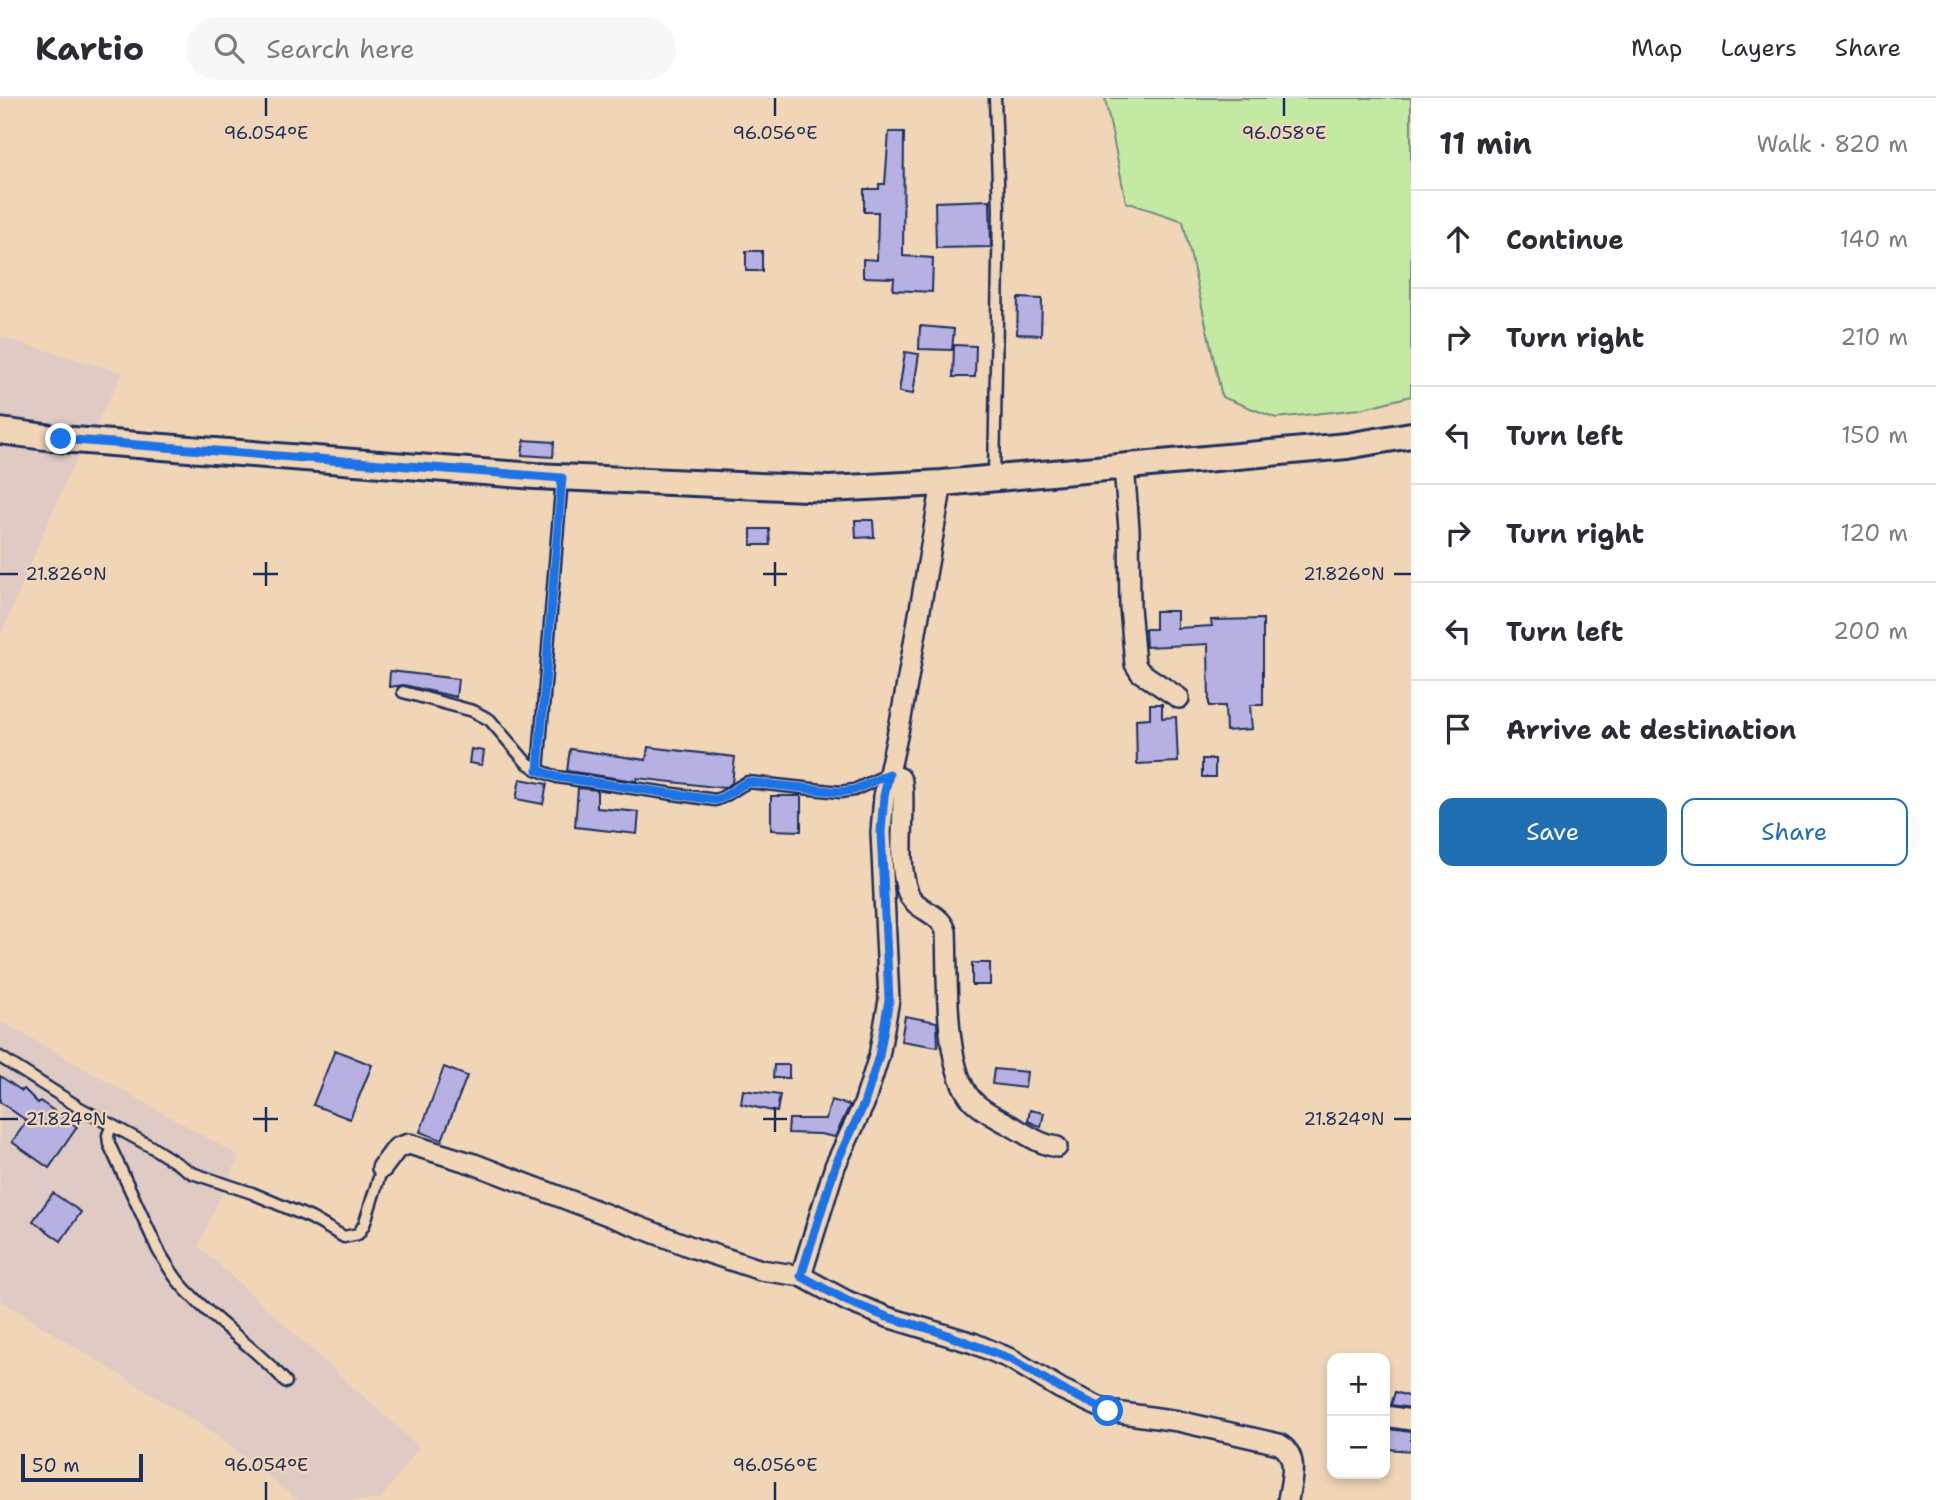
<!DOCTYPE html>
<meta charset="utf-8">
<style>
body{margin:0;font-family:"Shantell Sans",sans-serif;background:#f7f7f7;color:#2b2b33}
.controls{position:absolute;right:21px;bottom:21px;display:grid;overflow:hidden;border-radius:14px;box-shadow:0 4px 10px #0003}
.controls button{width:63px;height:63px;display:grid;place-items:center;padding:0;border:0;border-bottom:2px solid #e1e1e2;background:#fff;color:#2b2b33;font:35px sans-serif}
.scale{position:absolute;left:21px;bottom:18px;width:122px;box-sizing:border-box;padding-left:7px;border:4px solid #1b2f5e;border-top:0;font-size:19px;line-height:24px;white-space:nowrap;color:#1b2f5e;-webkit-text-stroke:5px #f1d5b7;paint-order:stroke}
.stop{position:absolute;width:21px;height:21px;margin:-16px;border:5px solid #1a73e8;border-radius:50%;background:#fff}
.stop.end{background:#1a73e8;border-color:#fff;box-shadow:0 2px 7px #0008}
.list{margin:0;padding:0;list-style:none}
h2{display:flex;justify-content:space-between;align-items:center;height:91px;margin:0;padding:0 28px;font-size:30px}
h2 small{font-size:23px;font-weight:400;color:#7c7c81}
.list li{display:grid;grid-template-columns:46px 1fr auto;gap:21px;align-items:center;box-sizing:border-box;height:98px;padding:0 28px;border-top:2px solid #e1e1e2}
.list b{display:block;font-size:26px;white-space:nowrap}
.list em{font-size:23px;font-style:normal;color:#7c7c81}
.actions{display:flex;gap:14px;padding:21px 28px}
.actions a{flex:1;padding:16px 0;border:2px solid #1f6fb2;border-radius:14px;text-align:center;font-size:24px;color:#1f6fb2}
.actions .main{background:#1f6fb2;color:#fff}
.icon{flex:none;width:38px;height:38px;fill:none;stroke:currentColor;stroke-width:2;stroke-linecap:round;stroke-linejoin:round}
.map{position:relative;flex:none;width:1411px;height:1402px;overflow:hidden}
header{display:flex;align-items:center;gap:42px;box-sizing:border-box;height:98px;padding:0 35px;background:#fff;border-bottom:2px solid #e1e1e2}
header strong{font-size:33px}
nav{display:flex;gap:38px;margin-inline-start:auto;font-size:24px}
.search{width:490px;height:63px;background:#f7f7f7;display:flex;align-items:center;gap:18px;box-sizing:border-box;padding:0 24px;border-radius:38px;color:#7c7c81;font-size:26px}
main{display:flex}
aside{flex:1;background:#fff}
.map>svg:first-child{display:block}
.built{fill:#dfcac4}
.green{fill:#c4e9a3;stroke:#708c80;stroke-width:2}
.building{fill:#b6b1e2;stroke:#1b2f5e;stroke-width:2}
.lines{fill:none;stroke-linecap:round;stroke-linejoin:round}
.service-casing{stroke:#1b2f5e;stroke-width:15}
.minor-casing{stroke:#1b2f5e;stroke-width:24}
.tertiary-casing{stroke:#1b2f5e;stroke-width:30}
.service{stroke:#f1d5b7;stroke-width:10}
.minor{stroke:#f1d5b7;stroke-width:19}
.tertiary{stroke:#f1d5b7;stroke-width:24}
.route{stroke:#1a73e8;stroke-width:9}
.ticks{fill:none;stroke:#1b2f5e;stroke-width:2.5}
.ticks-label{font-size:18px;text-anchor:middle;fill:#1b2f5e;stroke:#f1d5b7;stroke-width:5;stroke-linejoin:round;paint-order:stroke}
</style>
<header>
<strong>Kartio</strong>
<div class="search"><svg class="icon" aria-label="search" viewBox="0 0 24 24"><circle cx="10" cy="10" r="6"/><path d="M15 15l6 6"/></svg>Search here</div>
<nav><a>Map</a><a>Layers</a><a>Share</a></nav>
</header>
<main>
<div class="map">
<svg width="1411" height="1402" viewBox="0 0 1411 1402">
<rect width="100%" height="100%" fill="#f1d5b7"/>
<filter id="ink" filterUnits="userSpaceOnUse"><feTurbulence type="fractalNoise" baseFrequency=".0143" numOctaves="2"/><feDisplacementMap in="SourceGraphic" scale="14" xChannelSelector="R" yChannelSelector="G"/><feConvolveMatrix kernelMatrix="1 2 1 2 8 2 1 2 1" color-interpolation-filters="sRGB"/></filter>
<g filter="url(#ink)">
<g class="built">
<polygon points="0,239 123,275 66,382 0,539"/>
<polygon points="0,923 239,1058 198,1148 419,1349 380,1402 298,1402 214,1335 0,1202"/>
</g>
<polygon class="green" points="1105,0 1411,0 1411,298 1360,311 1276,320 1222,299 1183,123 1126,104"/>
<g class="building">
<polygon points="889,34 904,34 903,158 933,160 932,194 893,192 894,180 863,179 863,161 877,162 878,114 864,114 864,91 879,91 879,86 885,86"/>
<polygon points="990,102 991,149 936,150 935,104"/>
<rect x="746" y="153" width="16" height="20"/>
<polygon points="1018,200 1042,201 1041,237 1017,236"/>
<polygon points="920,228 954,231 952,252 919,251"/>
<polygon points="954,247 976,248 975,279 953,279"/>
<polygon points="905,254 919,256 913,296 899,294"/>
<polygon points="524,342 554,344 553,359 522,357"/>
<polygon points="855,422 873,422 874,439 856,440"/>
<polygon points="751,431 769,431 770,447 751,447"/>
<polygon points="1155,513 1177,513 1177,530 1212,528 1211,522 1263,521 1263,607 1250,607 1252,631 1226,633 1225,608 1209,608 1208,546 1146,549 1145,531 1155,531"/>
<polygon points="390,573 458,581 456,599 404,587 389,589"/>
<polygon points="1150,606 1162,606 1162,620 1176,619 1178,664 1137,666 1136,621 1150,620"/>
<polygon points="648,649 735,659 732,685 724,690 637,680 636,683 567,673 570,651 646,662"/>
<polygon points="471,651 484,653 482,667 469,665"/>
<rect x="1202" y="661" width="13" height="18"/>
<polygon points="520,681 547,686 543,706 516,701"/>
<polygon points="578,690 597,692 597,710 639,714 637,736 575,729"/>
<polygon points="771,698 801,698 801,733 771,732"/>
<rect x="972" y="865" width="18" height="22"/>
<polygon points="905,918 937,924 938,949 901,943"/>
<polygon points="335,952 372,967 350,1021 313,1007"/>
<polygon points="774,967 789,967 789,980 773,980"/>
<polygon points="444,969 467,978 442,1042 420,1034"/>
<polygon points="994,971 1027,974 1025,990 992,986"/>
<polygon points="0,978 22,993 24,991 38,1005 40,1003 77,1029 49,1070 12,1044 27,1023 0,1004"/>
<polygon points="743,992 780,997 777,1014 741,1006"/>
<polygon points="831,1002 850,1007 835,1039 820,1036 788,1035 789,1021 826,1021"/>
<polygon points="1030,1012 1044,1015 1041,1029 1028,1023"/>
<polygon points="53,1095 81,1114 61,1143 33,1123"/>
<polygon points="1395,1294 1411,1299 1411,1310 1391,1307"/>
<polygon points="1389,1331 1411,1334 1411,1353 1388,1351"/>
</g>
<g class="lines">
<g class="service-casing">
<g id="service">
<polyline points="994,378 999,112 995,0"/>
<path d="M403,594L473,613L490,622L526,664L538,672L557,679L715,702C728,699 736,689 748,684L840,694L854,692L889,676"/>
<polyline points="538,672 562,380"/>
<polyline points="0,959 80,1010 150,1048 192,1075 252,1095 311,1120 344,1139 358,1136 364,1127 382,1070"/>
<path d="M112,1027L108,1037L109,1046L158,1152C167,1167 177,1184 190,1196C220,1228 257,1251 286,1284"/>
</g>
</g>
<g class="minor-casing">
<g id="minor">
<polyline points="1124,368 1129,431 1130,509 1135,566 1140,574 1179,600"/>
<path d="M889,676L900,680L902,684C906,718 896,762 908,795C916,813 940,814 946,833C948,876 943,970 972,1002C982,1013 996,1019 1008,1026C1025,1035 1038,1046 1057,1049"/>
<path d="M382,1070L397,1050L409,1046L474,1066L694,1150L761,1172L801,1178L847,1203L887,1219L973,1245L1011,1261L1061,1291L1108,1313L1178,1323L1279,1346C1300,1358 1291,1382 1288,1402"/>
<polyline points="801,1178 835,1068 864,1006 879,958 889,902 881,734 884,698 901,620 942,385"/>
<polyline points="1385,1318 1411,1322"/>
</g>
</g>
<g class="tertiary-casing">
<polyline id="tertiary" points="0,333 61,341 535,378 829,391 942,385 1347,348 1411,337"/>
</g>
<use href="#service" class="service"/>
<use href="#minor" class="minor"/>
<use href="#tertiary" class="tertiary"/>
</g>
</g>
<g class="lines" filter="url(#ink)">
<path class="route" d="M61,341L562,380L538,672L557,679L715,702C728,699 736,689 748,684L840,694L854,692L889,676L884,698L881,734L889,902L879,958L864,1006L835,1068L801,1178L847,1203L887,1219L934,1232L1011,1261L1061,1291L1108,1313"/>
</g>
<path class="ticks" d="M266,0V18M775,0V18M1284,0V18M266,464V488M775,464V488M0,476H18M253,476H278M763,476H787M1394,476H1411M266,1009V1034M775,1009V1034M0,1021H18M253,1021H278M763,1021H787M1394,1021H1411M266,1384V1402M775,1384V1402"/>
<g class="ticks-label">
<text x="266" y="41">96.054°E</text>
<text x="775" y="41">96.056°E</text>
<text x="1284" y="41">96.058°E</text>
<text x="66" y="482">21.826°N</text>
<text x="1344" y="482">21.826°N</text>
<text x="66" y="1027">21.824°N</text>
<text x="1344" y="1027">21.824°N</text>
<text x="266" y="1373">96.054°E</text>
<text x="775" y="1373">96.056°E</text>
</g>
</svg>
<div class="controls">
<button>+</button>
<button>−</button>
</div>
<div class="scale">50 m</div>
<div class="stop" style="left:1108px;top:1313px"></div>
<div class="stop end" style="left:61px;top:341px"></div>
</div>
<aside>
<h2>11 min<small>Walk · 820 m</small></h2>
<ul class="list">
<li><svg class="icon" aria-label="ahead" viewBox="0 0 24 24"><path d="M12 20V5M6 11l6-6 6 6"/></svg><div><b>Continue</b></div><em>140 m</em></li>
<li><svg class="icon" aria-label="right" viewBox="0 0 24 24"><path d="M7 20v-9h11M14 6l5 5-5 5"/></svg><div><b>Turn right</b></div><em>210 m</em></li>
<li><svg class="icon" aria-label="left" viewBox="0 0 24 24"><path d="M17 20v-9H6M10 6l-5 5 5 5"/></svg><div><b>Turn left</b></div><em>150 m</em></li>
<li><svg class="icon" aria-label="right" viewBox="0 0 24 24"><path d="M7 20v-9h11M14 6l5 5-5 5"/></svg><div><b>Turn right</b></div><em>120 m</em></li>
<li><svg class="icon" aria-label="left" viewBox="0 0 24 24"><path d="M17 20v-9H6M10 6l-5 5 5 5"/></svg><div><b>Turn left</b></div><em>200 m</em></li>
<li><svg class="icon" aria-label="arrive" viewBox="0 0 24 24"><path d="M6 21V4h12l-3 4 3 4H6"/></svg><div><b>Arrive at destination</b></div></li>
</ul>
<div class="actions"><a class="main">Save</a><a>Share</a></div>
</aside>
</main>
